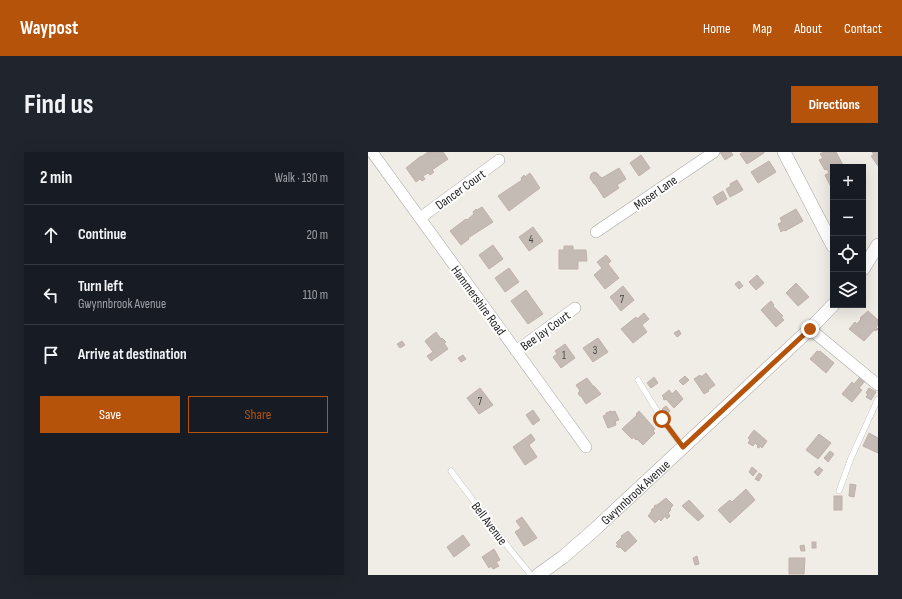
<!DOCTYPE html>
<meta charset="utf-8">
<style>
body{margin:0;font-family:"Sofia Sans Condensed",sans-serif;background:#20242c;color:#f1f3f6}
.controls{position:absolute;right:12px;top:12px;display:grid;overflow:hidden;border-radius:0px;box-shadow:0 4px 16px #0002}
.controls button{width:36px;height:36px;display:grid;place-items:center;padding:0;border:0;border-bottom:1px solid #363941;background:#171b24;color:#f1f3f6;font:20px sans-serif}
.stop{position:absolute;width:12px;height:12px;margin:-9px;border:3px solid #b45309;border-radius:50%;background:#fff}
.stop.end{background:#b45309;border-color:#fff;box-shadow:0 1px 4px #0008}
.list{margin:0;padding:0;list-style:none}
h2{display:flex;justify-content:space-between;align-items:center;height:52px;margin:0;padding:0 16px;font-size:17px}
h2 small{font-size:13px;font-weight:400;color:#9ea1a6}
.list li{display:grid;grid-template-columns:26px 1fr auto;gap:12px;align-items:center;box-sizing:border-box;height:60px;padding:0 16px;border-top:1px solid #363941}
.list b{display:block;font-size:15px;white-space:nowrap}
.list p{margin:0;font-size:13px;white-space:nowrap;color:#9ea1a6}
.list em{font-size:13px;font-style:normal;color:#9ea1a6}
.actions{display:flex;gap:8px;padding:12px 16px}
.actions a{flex:1;padding:9px 0;border:1px solid #b45309;border-radius:0px;text-align:center;font-size:14px;color:#b45309}
.actions .main{background:#b45309;color:#fff}
.icon{flex:none;width:22px;height:22px;fill:none;stroke:currentColor;stroke-width:2;stroke-linecap:round;stroke-linejoin:round}
.map{position:relative;flex:none;width:510px;height:423px;overflow:hidden;border-radius:0px}
header{display:flex;align-items:center;gap:24px;box-sizing:border-box;height:56px;padding:0 20px;background:#b45309;color:#fff}
header strong{font-size:19px}
nav{display:flex;gap:22px;margin-inline-start:auto;font-size:14px}
.intro{display:flex;align-items:center;justify-content:space-between;box-sizing:border-box;height:96px;padding:0 24px}
h1{margin:0;font-size:28px}
.button{padding:10px 18px;border-radius:0px;background:#b45309;color:#fff;font-size:14px;font-weight:700}
main{display:flex;gap:24px;padding:0 24px}
aside{flex:1;background:#171b24;border-radius:0px;box-shadow:0 4px 16px #0002}
.map>svg:first-child{display:block}
.building{fill:#c4bbb5;stroke:#c1b1a8}
.lines{fill:none;stroke-linecap:round;stroke-linejoin:round}
.service-casing{stroke:#a6a6a6;stroke-width:6}
.minor-casing{stroke:#a6a6a6;stroke-width:12}
.tertiary-casing{stroke:#a6a6a6;stroke-width:14}
.service{stroke:#fff;stroke-width:5.5}
.minor{stroke:#fff;stroke-width:11}
.tertiary{stroke:#fff;stroke-width:13}
.route{stroke:#b45309;stroke-width:5}
.labels{text-anchor:middle;stroke-width:4;stroke-linejoin:round;paint-order:stroke}
.number-label{font-size:11px;fill:#484644}
.street-label{font-size:13px;fill:#1f1f1f;stroke:#fff}
</style>
<header>
<strong>Waypost</strong>
<nav><a>Home</a><a>Map</a><a>About</a><a>Contact</a></nav>
</header>
<div class="intro"><h1>Find us</h1><a class="button">Directions</a></div>
<main>
<aside>
<h2>2 min<small>Walk · 130 m</small></h2>
<ul class="list">
<li><svg class="icon" aria-label="ahead" viewBox="0 0 24 24"><path d="M12 20V5M6 11l6-6 6 6"/></svg><div><b>Continue</b></div><em>20 m</em></li>
<li><svg class="icon" aria-label="left" viewBox="0 0 24 24"><path d="M17 20v-9H6M10 6l-5 5 5 5"/></svg><div><b>Turn left</b><p>Gwynnbrook Avenue</p></div><em>110 m</em></li>
<li><svg class="icon" aria-label="arrive" viewBox="0 0 24 24"><path d="M6 21V4h12l-3 4 3 4H6"/></svg><div><b>Arrive at destination</b></div></li>
</ul>
<div class="actions"><a class="main">Save</a><a>Share</a></div>
</aside>
<div class="map">
<svg width="510" height="423" viewBox="0 0 510 423">
<rect width="100%" height="100%" fill="#f0ece6"/>
<g class="building">
<polygon points="60,0 75,0 80,7 64,18 66,20 62,23 60,21 55,24 57,27 54,29 52,27 48,30 38,16 53,4 53,5"/>
<polygon points="352,0 363,0 365,3 357,8"/>
<polygon points="375,0 396,0 396,1 379,12 372,2"/>
<polygon points="456,0 468,0 476,15 465,15 465,34 463,35 457,23 461,21 459,17 457,18 451,8 455,6 452,2"/>
<polygon points="504,0 510,0 510,14 503,4 506,3"/>
<polygon points="273,3 282,16 271,24 262,11"/>
<polygon points="401,9 408,20 390,31 383,20"/>
<polygon points="251,16 258,27 249,33 251,36 236,46 227,32 226,32 222,26 223,22 226,20 229,21 232,25 233,25 234,26"/>
<polygon points="162,21 172,36 141,59 130,44 154,28 153,26 156,23 157,25"/>
<polygon points="369,28 375,38 362,45 358,37 363,34 362,32"/>
<polygon points="355,39 359,47 349,53 345,45"/>
<polygon points="114,55 125,70 100,86 101,87 93,93 82,79 98,67 99,68 106,62 105,60 108,57 109,58"/>
<polygon points="428,57 435,69 417,79 416,78 413,80 410,72 414,70 412,66"/>
<polygon points="165,75 175,89 161,99 151,85"/>
<polygon points="125,93 135,107 121,117 111,103"/>
<polygon points="196,94 205,94 205,98 218,98 219,109 210,109 210,117 191,117 191,98 196,98"/>
<polygon points="238,103 243,109 240,112 251,126 237,137 226,123 234,116 229,110"/>
<polygon points="141,116 151,130 137,140 127,126"/>
<polygon points="389,123 396,131 388,138 381,130"/>
<polygon points="371,129 375,134 371,137 367,132"/>
<polygon points="428,131 441,145 430,154 418,141"/>
<polygon points="255,134 266,148 253,159 242,145"/>
<polygon points="158,138 175,162 160,172 143,149"/>
<polygon points="403,149 406,153 405,154 415,164 413,165 416,168 408,175 393,158"/>
<polygon points="500,159 510,168 510,173 508,175 510,177 508,179 506,178 496,189 481,177 487,170 489,172 493,167 492,166"/>
<polygon points="276,161 281,167 274,173 279,180 265,191 253,177 268,165 269,167"/>
<polygon points="311,178 313,182 309,185 306,181"/>
<polygon points="68,180 73,187 74,186 78,190 76,191 80,197 63,209 59,204 65,200 57,189"/>
<polygon points="230,186 240,200 225,210 215,196"/>
<polygon points="34,189 37,193 32,196 29,192"/>
<polygon points="197,192 207,206 193,216 185,205 189,202 187,199"/>
<polygon points="449,199 451,200 452,199 466,211 458,221 442,207"/>
<polygon points="95,203 98,207 93,210 90,206"/>
<polygon points="338,221 347,233 340,238 341,239 336,242 326,227 332,223 333,225"/>
<polygon points="317,224 321,228 315,233 311,229"/>
<polygon points="286,225 290,231 283,236 279,231"/>
<polygon points="492,225 497,229 491,236 494,238 484,250 474,242 484,230 486,232"/>
<polygon points="219,226 225,234 226,234 233,242 218,252 213,244 212,244 210,241 212,239 208,233"/>
<polygon points="112,236 125,253 111,262 99,246"/>
<polygon points="501,236 508,240 503,248 498,245 500,242 498,241"/>
<polygon points="301,238 304,242 308,238 315,247 306,256 298,247 297,248 295,247 296,246 294,244"/>
<polygon points="298,254 302,259 298,262 294,257"/>
<polygon points="165,258 172,268 165,273 158,263"/>
<polygon points="243,259 244,260 247,259 251,268 247,269 248,273 240,276 235,264 238,263 238,261"/>
<polygon points="271,259 287,277 285,279 287,281 275,293 269,287 268,288 265,285 264,287 254,277 269,263 268,262"/>
<polygon points="386,278 399,289 394,296 392,294 391,296 389,295 390,294 387,291 385,294 380,291 382,288 380,286"/>
<polygon points="501,281 510,286 510,301 495,294"/>
<polygon points="163,282 167,288 161,293 169,305 157,313 145,295"/>
<polygon points="451,282 463,291 450,307 438,298"/>
<polygon points="462,299 466,302 460,310 456,306"/>
<polygon points="384,315 389,319 385,324 381,320"/>
<polygon points="451,315 455,318 450,324 446,320"/>
<polygon points="391,321 394,323 391,329 387,327"/>
<polygon points="482,332 488,333 486,345 481,344"/>
<polygon points="378,337 387,348 362,371 350,358 362,348 364,350"/>
<rect x="466" y="344" width="8" height="14"/>
<polygon points="298,346 305,353 302,357 303,358 300,361 302,364 299,367 297,364 293,369 291,367 287,371 280,364 284,359 283,358 287,355 286,354 288,353 289,353"/>
<polygon points="321,348 336,364 330,369 314,354"/>
<polygon points="154,365 169,386 156,394 147,380 153,376 148,369"/>
<polygon points="260,379 269,389 257,400 252,395 251,396 248,394 250,392 248,391 254,385 253,384"/>
<polygon points="95,383 102,393 86,405 79,395"/>
<rect x="444" y="390" width="4" height="6"/>
<polygon points="436,393 437,399 433,399 432,394"/>
<polygon points="126,397 132,408 128,410 131,414 125,417 123,414 121,416 114,405"/>
<polygon points="329,404 331,412 327,413 325,406"/>
<polygon points="421,406 437,406 436,422 421,422"/>
</g>
<g class="lines">
<g class="service-casing">
<g id="service">
<polyline points="270,228 294,267 315,295"/>
<polyline points="83,319 141,396 163,423"/>
<polyline points="471,339 483,306 510,247"/>
</g>
</g>
<g class="minor-casing">
<g id="minor">
<polyline points="4,0 218,295"/>
<polyline points="52,66 131,8"/>
<polyline points="228,80 346,0"/>
<polyline points="442,177 510,233"/>
<polyline points="148,199 207,156"/>
</g>
</g>
<g class="tertiary-casing">
<g id="tertiary">
<polyline points="416,0 465,94"/>
<polyline points="495,117 510,93"/>
<path id="s1" d="M170,423L195,405L225,379L442,177L465,153"/>
</g>
</g>
<use href="#service" class="service"/>
<use href="#minor" class="minor"/>
<use href="#tertiary" class="tertiary"/>
</g>
<g class="lines">
<polyline class="route" points="294,267 315,295 442,177"/>
</g>
<g class="labels">
<g class="number-label">
<text x="163" y="91">4</text>
<text x="254" y="151">7</text>
<text x="227" y="202">3</text>
<text x="196" y="207">1</text>
<text x="112" y="253">7</text>
</g>
<g class="street-label">
<text transform="translate(92 37) rotate(-36)" y="5">Dancer Court</text>
<text transform="translate(287 40) rotate(-35)" y="5">Moser Lane</text>
<text transform="translate(111 148) rotate(54)" y="5">Hammershire Road</text>
<text transform="translate(177 178) rotate(-36)" y="5">Bee Jay Court</text>
<text dy="5" stroke="none"><textPath href="#s1" startOffset="128">Gwynnbrook Avenue</textPath></text>
<text transform="translate(122 371) rotate(53)" y="5">Bell Avenue</text>
</g>
</g>
</svg>
<div class="controls">
<button>+</button>
<button>−</button>
<button><svg class="icon" aria-label="locate" viewBox="0 0 24 24"><circle cx="12" cy="12" r="6"/><path d="M12 2v4M12 18v4M2 12h4M18 12h4"/></svg></button>
<button><svg class="icon" aria-label="layers" viewBox="0 0 24 24"><path d="M12 4l9 5-9 5-9-5zM3 14l9 5 9-5"/></svg></button>
</div>
<div class="stop" style="left:294px;top:267px"></div>
<div class="stop end" style="left:442px;top:177px"></div>
</div>
</main>
